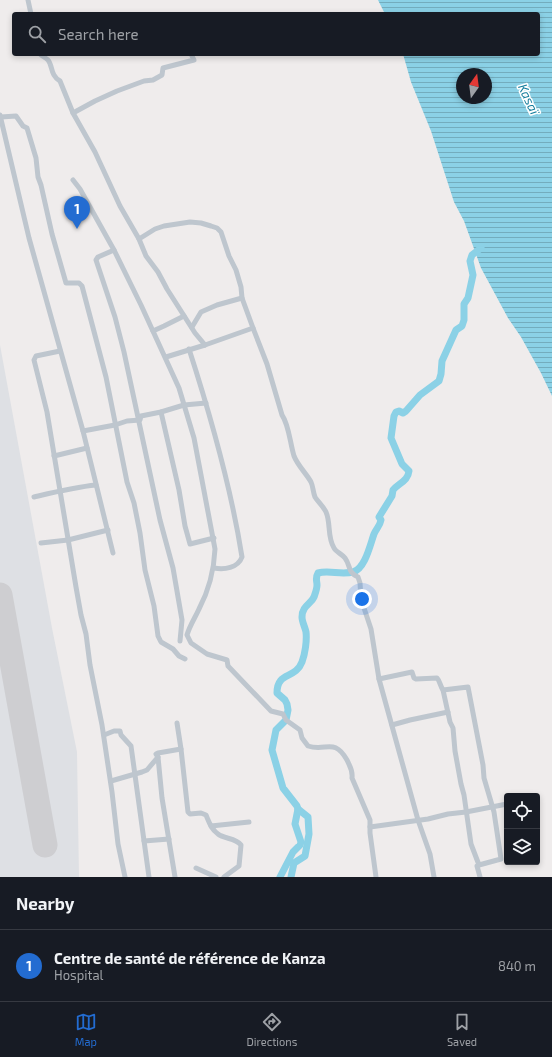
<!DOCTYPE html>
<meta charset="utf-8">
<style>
body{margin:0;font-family:"Exo 2",sans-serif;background:#242831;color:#f1f3f6}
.controls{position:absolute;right:12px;bottom:12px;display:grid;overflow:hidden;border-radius:4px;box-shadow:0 2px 6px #0003}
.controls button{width:36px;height:36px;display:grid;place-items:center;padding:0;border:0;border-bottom:1px solid #363941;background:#171b24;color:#f1f3f6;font:20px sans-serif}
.compass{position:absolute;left:456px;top:68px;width:36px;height:36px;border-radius:50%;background:#171b24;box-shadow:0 2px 6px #0003;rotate:14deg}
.you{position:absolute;left:362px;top:599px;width:14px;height:14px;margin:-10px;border:3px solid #fff;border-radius:50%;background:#1a73e8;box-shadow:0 0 0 6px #1a73e833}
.badge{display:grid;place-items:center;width:26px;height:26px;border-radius:50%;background:#236cd1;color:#fff;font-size:13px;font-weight:700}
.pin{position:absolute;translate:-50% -33px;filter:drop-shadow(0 1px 2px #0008)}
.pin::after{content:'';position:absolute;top:21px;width:14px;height:12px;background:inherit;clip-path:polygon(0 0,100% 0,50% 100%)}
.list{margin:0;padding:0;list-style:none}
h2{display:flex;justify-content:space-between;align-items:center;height:52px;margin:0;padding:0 16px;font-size:17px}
h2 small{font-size:13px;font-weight:400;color:#9ea1a6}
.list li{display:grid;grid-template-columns:26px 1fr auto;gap:12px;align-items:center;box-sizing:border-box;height:72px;padding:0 16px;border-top:1px solid #363941}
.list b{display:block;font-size:15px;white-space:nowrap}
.list p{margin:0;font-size:13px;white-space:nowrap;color:#9ea1a6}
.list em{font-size:13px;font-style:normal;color:#9ea1a6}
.icon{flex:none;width:22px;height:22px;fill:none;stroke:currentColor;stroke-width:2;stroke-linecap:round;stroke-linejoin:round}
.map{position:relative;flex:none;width:552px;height:877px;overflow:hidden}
.search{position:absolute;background:#171b24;box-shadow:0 2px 6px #0003;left:12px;right:12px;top:12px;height:44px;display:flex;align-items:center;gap:10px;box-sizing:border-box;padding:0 14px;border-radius:4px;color:#9ea1a6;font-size:15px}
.sheet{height:124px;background:#171b24}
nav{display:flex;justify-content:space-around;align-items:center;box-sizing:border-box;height:56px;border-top:1px solid #363941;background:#171b24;font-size:11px;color:#9ea1a6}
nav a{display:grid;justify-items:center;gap:2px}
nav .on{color:#236cd1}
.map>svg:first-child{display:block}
.airport{fill:#dee0e4}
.water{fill:url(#water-rules);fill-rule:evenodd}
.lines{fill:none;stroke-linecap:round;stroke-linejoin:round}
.river{stroke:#8bd1e6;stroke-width:7}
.runway{stroke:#ceced1;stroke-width:25}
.minor{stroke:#bec6ce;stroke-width:5}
.labels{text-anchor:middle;stroke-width:3;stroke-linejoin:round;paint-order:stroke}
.water-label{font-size:13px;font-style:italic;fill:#147d9c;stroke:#fff}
</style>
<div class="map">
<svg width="552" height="877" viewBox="0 0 552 877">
<defs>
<pattern id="water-rules" width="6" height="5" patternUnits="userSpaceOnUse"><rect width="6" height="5" fill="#8bd1e6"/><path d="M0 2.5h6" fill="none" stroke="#73acbd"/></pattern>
</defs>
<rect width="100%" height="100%" fill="#efecec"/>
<polygon class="airport" points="0,345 52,628 77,752 79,877 0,877"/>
<path class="water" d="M378,0H552V396L541,373L521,337L508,318L481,268L464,221L454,202L431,131L411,82L403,54H538V14H385ZM462,74H486V98H462Z"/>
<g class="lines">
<g class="river">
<path d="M280,877L293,852L300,845L301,842L295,824L298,809L297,806L283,788L272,750L276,730L286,720L288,710L287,704L285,700L277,693C277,671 295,680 302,662C305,654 307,641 306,632C305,627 302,622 302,617C302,606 311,604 314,597C315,594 317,589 317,585C317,581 315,578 318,573C329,570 341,575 353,572C365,569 370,545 374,534C376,529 380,526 381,520L379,517L392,496L393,490C399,483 408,481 409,471L402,464L391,438L394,416L396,412L399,411L403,413L406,411L420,395L439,381L441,374L442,361L456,330L462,326L464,320V304L468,298L473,275L470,261L472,255L481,248"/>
<polyline points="291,877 294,863 305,856 309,834 308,817 298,809"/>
</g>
<polyline class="runway" points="0,595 45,845"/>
<g class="minor">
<polyline points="28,0 31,14"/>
<path d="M40,54C42,56 46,58 48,60C53,66 50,75 60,81L73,113L95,152L120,206L139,239L146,256L158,272L167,289L195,333L205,345"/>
<polyline points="73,113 95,101 117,91 144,81 153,80 162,75 163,68 194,60 191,54"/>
<polyline points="0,115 29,238 83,431 113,553"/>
<polyline points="1,117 16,116 23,126 27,128 36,158 38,177 41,185 52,234 66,283 79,283 82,286 106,377 127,482 134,503 140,533 145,570 154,606 158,636 161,642 173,649 179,656 185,659"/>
<path d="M73,180L80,189L114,250L141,305L179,388L194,438L215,549C214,571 209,590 199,609C195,618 190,625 187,635L191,643L207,654L227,660L228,666L271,711L283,714L286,720L300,730L302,738L308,746C326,752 334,737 347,760C350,767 353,770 352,778L370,820V833L376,877"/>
<path d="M139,239L155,229L164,226L190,222L201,223L211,226L217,228L221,232L229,256L236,270L241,287L242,298L253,328L267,364L282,415C289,425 290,443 294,456C298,466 306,473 311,482C313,486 313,492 315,497C318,502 323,506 326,512C331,523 327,537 334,548C336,552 342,554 345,558C351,566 347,572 358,577L360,583L361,599L371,629L379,679L418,820L430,854L434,877"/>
<polyline points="114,250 98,257 96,260 115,317 124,352 160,520 173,568 182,620 180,641"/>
<polyline points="192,327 201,312 217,305 242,298"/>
<polyline points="153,331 164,326 184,316"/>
<path d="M189,349C211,417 231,487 242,557C238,568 224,570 214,568"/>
<polyline points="60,351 36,356 34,360 47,412 76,587 81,615 86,634 90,665 102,725 112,792 118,844 125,877"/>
<polyline points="166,357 205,345 253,328"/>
<polyline points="161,412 179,490 185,526 190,544 214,538"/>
<polyline points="83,431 115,425 127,421 140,420 141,416 161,412 184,405 206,403"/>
<polyline points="54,456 87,448"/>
<path d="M34,497C55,492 75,487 96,485"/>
<polyline points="41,543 68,540 108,530"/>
<path d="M379,679L412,672L414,678L416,679L437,678C440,681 440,686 443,690L450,722L453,728L455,751L461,784L464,795L471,844L479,865L477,866L480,877"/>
<polyline points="443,690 468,687 483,765 484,778 494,812 501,859 479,865"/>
<path d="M177,723L181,749L188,812L190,814L201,813L206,815C209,822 211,829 218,834C224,839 236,838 241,845L239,866L224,877"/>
<polyline points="392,725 410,720 448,712"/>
<polyline points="104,735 114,731 120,731 121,735 131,746 149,877"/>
<polyline points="158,757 162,798 175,877"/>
<polyline points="111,781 142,772 147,770 158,757 156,754 158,753 181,749"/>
<polyline points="211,826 249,822"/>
<polyline points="370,827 428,819 448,814 466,812 507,804"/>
<polyline points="144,841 169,839"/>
<polyline points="196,868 216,877"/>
</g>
</g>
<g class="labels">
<g class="water-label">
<text transform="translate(529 99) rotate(65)" y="5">Kasaï</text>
</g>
</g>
</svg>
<div class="controls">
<button><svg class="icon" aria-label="locate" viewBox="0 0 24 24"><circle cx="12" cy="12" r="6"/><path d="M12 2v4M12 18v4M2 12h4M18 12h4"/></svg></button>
<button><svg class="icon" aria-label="layers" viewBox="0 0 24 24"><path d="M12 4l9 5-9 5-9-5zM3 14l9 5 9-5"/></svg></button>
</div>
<svg class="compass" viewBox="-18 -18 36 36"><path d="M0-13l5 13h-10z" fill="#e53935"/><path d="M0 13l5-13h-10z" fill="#9ea1a6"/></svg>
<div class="you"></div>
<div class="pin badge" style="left:77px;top:229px">1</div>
<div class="search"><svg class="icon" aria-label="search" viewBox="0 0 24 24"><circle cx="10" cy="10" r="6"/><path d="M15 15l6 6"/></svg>Search here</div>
</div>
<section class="sheet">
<h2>Nearby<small></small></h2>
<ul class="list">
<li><span class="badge">1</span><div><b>Centre de santé de référence de Kanza</b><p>Hospital</p></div><em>840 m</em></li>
</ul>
</section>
<nav>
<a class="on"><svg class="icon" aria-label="map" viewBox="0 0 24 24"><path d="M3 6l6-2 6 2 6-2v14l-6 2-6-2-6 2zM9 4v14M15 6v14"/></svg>Map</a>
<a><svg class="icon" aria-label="directions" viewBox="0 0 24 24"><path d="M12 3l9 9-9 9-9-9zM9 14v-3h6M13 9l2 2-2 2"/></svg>Directions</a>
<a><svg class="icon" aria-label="saved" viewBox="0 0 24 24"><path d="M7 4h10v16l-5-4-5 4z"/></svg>Saved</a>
</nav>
